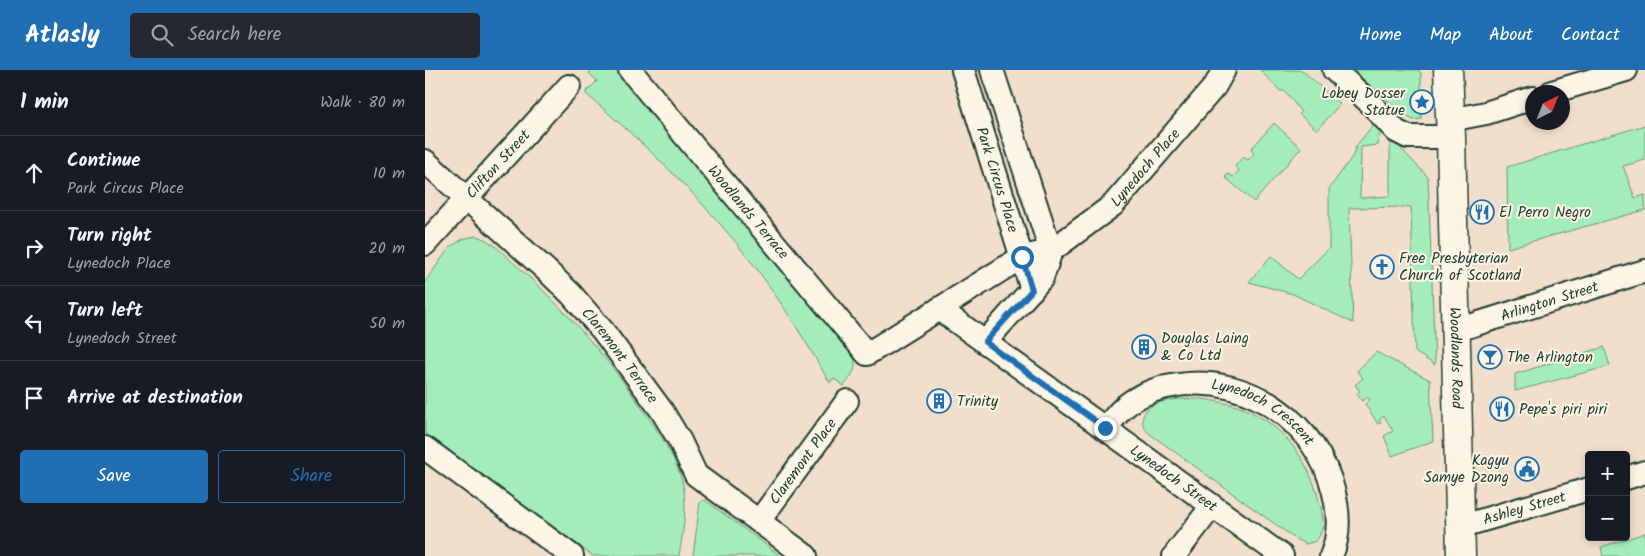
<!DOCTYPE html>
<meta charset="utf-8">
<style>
body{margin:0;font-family:Kalam,sans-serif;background:#242831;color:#f1f3f6}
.controls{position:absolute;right:15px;bottom:15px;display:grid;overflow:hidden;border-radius:5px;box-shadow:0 2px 8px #0003}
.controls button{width:45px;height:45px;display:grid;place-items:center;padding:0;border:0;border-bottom:1px solid #363941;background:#171b24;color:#f1f3f6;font:25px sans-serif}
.compass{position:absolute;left:1100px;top:15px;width:45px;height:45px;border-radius:50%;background:#171b24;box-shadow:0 2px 8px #0003;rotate:43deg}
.stop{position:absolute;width:15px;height:15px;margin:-11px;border:4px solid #1f6fb2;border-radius:50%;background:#fff}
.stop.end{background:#1f6fb2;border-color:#fff;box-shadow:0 1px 5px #0008}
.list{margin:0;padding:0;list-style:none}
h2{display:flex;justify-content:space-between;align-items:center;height:65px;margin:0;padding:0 20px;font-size:21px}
h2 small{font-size:16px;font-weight:400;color:#9ea1a6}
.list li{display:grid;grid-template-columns:32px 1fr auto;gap:15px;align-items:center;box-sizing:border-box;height:75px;padding:0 20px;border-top:1px solid #363941}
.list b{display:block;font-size:19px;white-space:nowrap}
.list p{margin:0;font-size:16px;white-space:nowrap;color:#9ea1a6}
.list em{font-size:16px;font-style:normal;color:#9ea1a6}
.actions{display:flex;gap:10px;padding:15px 20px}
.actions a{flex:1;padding:11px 0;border:1px solid #1f6fb2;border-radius:5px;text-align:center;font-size:18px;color:#1f6fb2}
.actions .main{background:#1f6fb2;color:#fff}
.icon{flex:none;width:28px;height:28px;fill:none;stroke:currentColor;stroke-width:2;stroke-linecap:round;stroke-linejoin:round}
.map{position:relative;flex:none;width:1220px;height:486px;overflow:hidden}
header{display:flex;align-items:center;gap:30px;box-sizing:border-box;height:70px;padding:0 25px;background:#1f6fb2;color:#fff}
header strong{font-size:24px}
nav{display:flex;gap:28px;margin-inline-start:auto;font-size:18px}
.search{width:350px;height:45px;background:#242831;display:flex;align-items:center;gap:12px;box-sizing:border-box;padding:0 18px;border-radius:5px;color:#9ea1a6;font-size:19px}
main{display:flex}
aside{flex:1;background:#171b24}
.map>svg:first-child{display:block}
.green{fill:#a4edbb;stroke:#629578}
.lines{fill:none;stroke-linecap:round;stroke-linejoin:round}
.street-casing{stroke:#1f3d34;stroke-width:26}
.secondary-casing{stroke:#1f3d34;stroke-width:31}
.street{stroke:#fcf5e5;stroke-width:22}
.secondary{stroke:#fcf5e5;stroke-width:28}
.route{stroke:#1f6fb2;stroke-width:6}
.labels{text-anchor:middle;stroke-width:4;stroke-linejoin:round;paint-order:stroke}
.poi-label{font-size:15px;fill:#1f3d34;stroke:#fcf5e5;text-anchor:start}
.street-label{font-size:15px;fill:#1f3d34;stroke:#fcf5e5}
</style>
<header>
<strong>Atlasly</strong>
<div class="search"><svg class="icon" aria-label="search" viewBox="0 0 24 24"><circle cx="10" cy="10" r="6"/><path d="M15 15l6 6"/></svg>Search here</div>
<nav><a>Home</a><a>Map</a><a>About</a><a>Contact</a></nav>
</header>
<main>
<aside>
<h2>1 min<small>Walk · 80 m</small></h2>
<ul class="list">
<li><svg class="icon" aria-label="ahead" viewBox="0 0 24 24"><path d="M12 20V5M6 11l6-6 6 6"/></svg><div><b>Continue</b><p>Park Circus Place</p></div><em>10 m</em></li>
<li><svg class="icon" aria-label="right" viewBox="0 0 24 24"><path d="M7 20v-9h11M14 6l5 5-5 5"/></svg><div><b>Turn right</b><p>Lynedoch Place</p></div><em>20 m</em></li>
<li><svg class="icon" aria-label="left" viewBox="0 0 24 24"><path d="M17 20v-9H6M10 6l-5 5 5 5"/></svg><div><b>Turn left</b><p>Lynedoch Street</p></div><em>50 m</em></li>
<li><svg class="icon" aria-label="arrive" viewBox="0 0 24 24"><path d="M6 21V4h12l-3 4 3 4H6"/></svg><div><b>Arrive at destination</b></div></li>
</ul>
<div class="actions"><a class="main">Save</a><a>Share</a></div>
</aside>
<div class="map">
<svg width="1220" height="486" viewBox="0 0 1220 486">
<rect width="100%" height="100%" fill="#f2dfcb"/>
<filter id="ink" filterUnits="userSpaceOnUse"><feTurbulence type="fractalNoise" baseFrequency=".02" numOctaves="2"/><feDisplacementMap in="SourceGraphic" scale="10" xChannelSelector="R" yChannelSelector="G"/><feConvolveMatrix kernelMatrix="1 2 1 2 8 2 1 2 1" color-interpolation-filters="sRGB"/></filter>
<g filter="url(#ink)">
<g class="green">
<path d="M167,0H190L426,282C435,296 428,304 419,316L408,308L405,313C381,272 357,232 328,194C279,130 221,75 160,23L172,11L164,3Z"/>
<path d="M835,0H877L915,34L892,60L874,44L876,42C870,35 866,27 859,21H855Z"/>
<polygon points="928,0 994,0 996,4 996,49 988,50 975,42"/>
<polygon points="951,51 957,56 952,75 936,77 935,128 965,126 965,67 1003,107 1010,295 990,282 986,137 924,138 928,253 868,224 824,212 846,186 873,209 904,178 904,119 927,87 932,75"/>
<polygon points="849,53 876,78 829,132 800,107 803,104 808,107 814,101 810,96 818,87 823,90 829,84 826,79"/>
<polygon points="1220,55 1220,90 1198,96 1210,128 1220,125 1220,140 1083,178 1082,97"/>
<path d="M50,166C66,168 80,186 92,196C142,241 184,289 221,344C235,364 248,384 256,407C264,433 258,460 254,486H168L0,363V212L25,177L38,169Z"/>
<polygon points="1179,277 1185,296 1090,321 1090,304"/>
<polygon points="951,282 1005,310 1008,371 967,386 959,366 968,361 959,346 954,350 956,353 953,354 940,334 945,330 943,327 937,331 932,324 935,321 930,315 938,308 932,301"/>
<path d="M778,329C789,331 801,333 812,336C855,351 884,388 894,431C898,445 901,459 891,471L881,474L872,470L725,364C720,360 716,353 718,346C724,327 762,329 778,329Z"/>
<polygon points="279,430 280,430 356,486 268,486 275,432"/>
<polygon points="1220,463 1220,486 1178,486 1176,477"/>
</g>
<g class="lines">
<g class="street-casing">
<g id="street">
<path id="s1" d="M205,0L442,284L514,239L857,486"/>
<path id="s2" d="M538,0L607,220"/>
<polyline points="567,0 626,181"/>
<polyline points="909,0 945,33 971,61 983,67 1026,67"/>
<polyline points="1127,22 1201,0"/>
<polyline points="1025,50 1061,43 1108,28"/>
<path id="s3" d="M0,91L121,200L146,224L178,261L237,341L255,371L271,405L381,486"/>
<path id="s4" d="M0,174L144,16"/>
<path id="s5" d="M514,239L597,187L626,181L688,135L790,16L799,0"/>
<path id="s6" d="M1029,261L1220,201"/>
<polyline points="560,272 617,208 626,181"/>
<path id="s7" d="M681,358C689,348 696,338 707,331C720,322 737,317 753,315C824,304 893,354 909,423C914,444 915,466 906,486"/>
<polyline points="0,378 147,486"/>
<polyline points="1201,408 1220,402"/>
<path id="s8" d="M334,451L422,331"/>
<path id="s9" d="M1034,457L1164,419"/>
<polyline points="749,486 787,436"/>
</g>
</g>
<g class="secondary-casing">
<g id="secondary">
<path id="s10" d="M1023,0L1026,67L1036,486"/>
</g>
</g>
<use href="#street" class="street"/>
<use href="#secondary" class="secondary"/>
</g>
</g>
<g class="lines" filter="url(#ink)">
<polyline class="route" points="597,187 607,220 560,272 680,358"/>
</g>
<defs>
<g id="sight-ring" transform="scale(1.25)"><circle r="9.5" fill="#fcf5e5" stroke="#1f6fb2" stroke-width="1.5"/><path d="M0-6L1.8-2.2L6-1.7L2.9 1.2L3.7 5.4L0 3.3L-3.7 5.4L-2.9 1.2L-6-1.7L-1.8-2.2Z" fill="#1f6fb2"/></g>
<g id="restaurant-ring" transform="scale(1.25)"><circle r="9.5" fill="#fcf5e5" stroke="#1f6fb2" stroke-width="1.5"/><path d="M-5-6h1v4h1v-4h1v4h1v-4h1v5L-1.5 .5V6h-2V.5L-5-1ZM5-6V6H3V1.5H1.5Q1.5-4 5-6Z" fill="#1f6fb2"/></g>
<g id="church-ring" transform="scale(1.25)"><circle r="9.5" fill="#fcf5e5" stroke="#1f6fb2" stroke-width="1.5"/><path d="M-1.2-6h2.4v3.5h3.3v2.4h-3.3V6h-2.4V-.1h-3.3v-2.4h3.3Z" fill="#1f6fb2"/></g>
<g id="building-ring" transform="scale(1.25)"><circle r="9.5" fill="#fcf5e5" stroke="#1f6fb2" stroke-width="1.5"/><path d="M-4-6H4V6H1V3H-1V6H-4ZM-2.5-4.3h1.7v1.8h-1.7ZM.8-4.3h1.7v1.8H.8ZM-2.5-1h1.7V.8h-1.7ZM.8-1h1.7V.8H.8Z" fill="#1f6fb2"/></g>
<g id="bar-ring" transform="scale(1.25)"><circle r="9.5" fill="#fcf5e5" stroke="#1f6fb2" stroke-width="1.5"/><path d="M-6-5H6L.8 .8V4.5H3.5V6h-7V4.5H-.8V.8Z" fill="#1f6fb2"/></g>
<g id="civic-ring" transform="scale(1.25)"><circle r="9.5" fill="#fcf5e5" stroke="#1f6fb2" stroke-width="1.5"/><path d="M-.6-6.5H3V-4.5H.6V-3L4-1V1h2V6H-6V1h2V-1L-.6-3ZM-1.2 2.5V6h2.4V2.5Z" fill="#1f6fb2"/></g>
</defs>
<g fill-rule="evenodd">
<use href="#sight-ring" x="997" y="32"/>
<use href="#restaurant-ring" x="1057" y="142"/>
<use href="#church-ring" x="957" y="197"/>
<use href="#building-ring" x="719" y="277"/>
<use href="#bar-ring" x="1065" y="287"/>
<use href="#building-ring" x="514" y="331"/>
<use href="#restaurant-ring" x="1077" y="339"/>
<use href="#civic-ring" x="1102" y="399"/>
</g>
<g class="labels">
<g class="poi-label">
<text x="980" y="28" text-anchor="end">Lobey Dosser<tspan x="980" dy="17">Statue</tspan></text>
<text x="1074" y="147">El Perro Negro</text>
<text x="974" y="193">Free Presbyterian<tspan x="974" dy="17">Church of Scotland</tspan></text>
<text x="736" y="273">Douglas Laing<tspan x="736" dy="17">&amp; Co Ltd</tspan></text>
<text x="1082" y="292">The Arlington</text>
<text x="532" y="336">Trinity</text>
<text x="1094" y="344">Pepe's piri piri</text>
<text x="1084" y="395" text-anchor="end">Kagyu<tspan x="1084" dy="17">Samye Dzong</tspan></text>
</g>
<g class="street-label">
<text dy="5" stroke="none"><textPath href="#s4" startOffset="108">Clifton Street</textPath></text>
<text dy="5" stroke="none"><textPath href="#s5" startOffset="254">Lynedoch Place</textPath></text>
<text dy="5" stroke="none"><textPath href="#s2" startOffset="115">Park Circus Place</textPath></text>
<text dy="5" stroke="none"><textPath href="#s1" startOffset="185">Woodlands Terrace</textPath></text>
<text dy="5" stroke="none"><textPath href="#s6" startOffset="100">Arlington Street</textPath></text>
<text dy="5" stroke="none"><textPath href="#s3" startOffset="276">Claremont Terrace</textPath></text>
<text dy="5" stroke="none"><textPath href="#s10" startOffset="288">Woodlands Road</textPath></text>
<text dy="5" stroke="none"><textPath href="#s7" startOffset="180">Lynedoch Crescent</textPath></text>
<text dy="5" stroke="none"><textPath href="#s8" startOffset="74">Claremont Place</textPath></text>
<text dy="5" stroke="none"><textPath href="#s1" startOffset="744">Lynedoch Street</textPath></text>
<text dy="5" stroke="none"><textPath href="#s9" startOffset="68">Ashley Street</textPath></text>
</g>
</g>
</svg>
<div class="controls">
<button>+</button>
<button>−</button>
</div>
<svg class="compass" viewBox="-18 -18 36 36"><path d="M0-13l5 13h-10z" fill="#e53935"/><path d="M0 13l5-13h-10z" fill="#9ea1a6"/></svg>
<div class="stop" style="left:597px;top:187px"></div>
<div class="stop end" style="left:680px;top:358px"></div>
</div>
</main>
